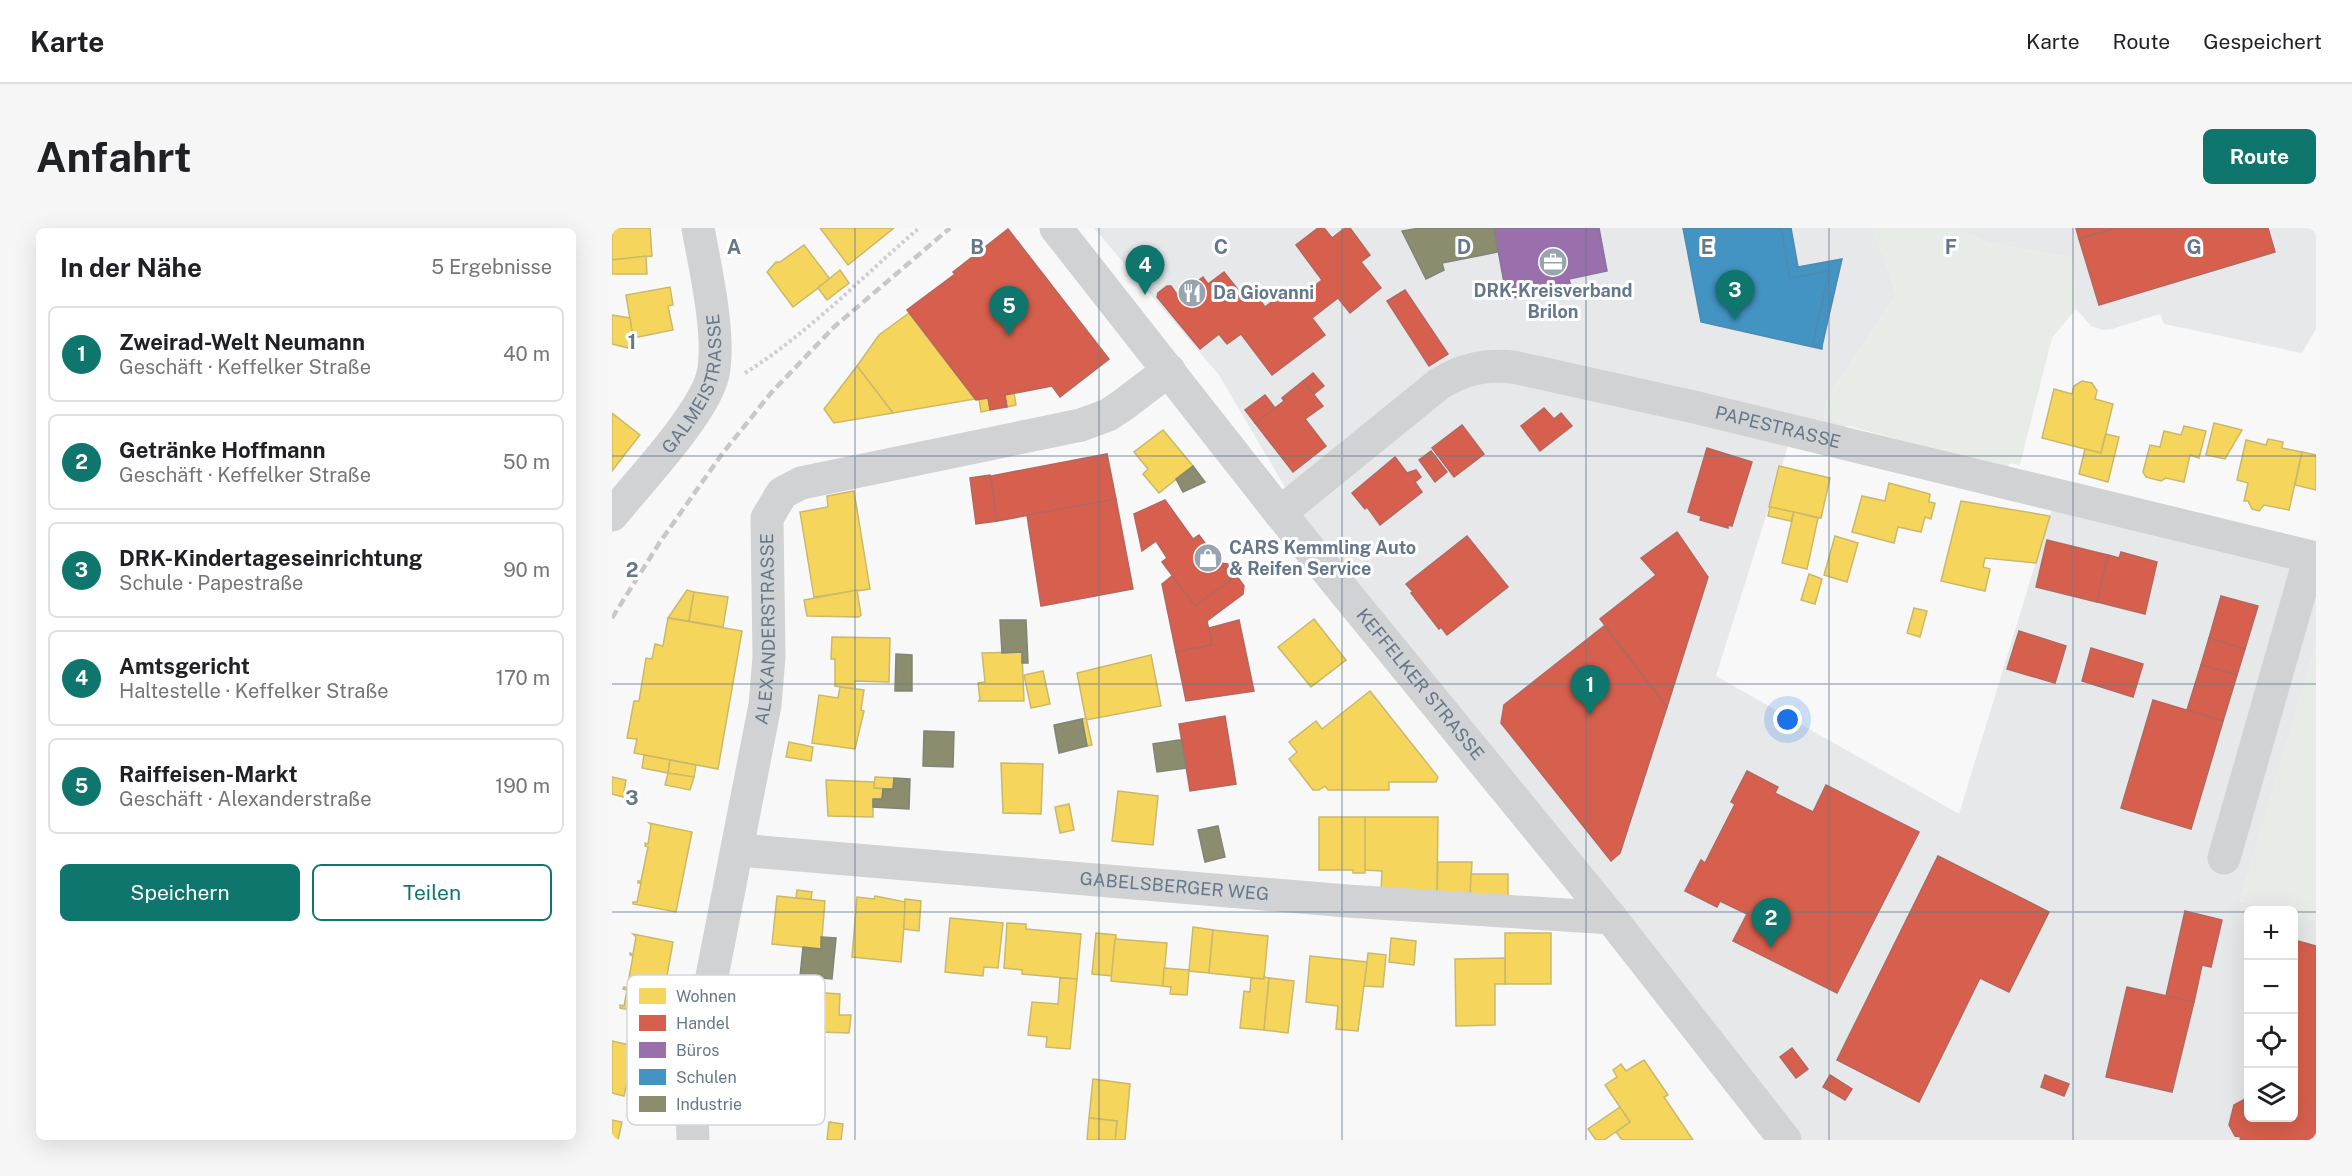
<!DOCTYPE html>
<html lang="de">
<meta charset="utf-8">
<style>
body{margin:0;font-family:"Public Sans",sans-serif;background:#f6f6f6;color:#202124}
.controls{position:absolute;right:18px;bottom:18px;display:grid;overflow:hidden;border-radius:9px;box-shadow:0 6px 24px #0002}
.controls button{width:54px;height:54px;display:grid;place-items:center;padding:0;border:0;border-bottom:2px solid #e0e0e0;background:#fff;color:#202124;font:30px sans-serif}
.you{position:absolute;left:1176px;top:492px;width:21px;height:21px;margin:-15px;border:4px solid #fff;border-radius:50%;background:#1a73e8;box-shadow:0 0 0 9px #1a73e833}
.badge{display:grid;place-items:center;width:39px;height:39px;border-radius:50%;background:#0f766e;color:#fff;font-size:20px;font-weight:700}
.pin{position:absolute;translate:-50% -50px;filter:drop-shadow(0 2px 3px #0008)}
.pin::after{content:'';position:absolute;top:32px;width:21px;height:18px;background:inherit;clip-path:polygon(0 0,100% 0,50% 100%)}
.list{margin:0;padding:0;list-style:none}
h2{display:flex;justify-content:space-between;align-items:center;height:78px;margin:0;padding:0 24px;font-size:26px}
h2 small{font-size:20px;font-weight:400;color:#757577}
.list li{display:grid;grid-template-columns:39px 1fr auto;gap:18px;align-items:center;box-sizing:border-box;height:96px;margin:0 12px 12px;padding:0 12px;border:2px solid #e0e0e0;border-radius:9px}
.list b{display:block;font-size:22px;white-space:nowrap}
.list p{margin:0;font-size:20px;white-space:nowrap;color:#757577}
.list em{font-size:20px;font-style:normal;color:#757577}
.actions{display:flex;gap:12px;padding:18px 24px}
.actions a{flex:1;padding:14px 0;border:2px solid #0f766e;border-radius:9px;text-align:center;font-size:21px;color:#0f766e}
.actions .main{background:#0f766e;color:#fff}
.icon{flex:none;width:33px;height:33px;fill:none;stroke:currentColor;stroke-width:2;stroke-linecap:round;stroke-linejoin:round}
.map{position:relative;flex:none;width:1704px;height:912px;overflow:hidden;border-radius:9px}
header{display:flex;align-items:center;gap:36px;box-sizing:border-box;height:84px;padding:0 30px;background:#fff;border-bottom:2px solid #e0e0e0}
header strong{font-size:28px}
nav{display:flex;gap:33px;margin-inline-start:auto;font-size:21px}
.intro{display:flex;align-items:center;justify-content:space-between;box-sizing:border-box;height:144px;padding:0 36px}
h1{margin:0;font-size:42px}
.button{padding:15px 27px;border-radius:9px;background:#0f766e;color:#fff;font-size:21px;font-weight:700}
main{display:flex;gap:36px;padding:0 36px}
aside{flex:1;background:#fff;border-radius:9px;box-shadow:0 6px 24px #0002}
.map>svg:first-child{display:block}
.built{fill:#e7e8e9}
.green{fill:#e8ece6}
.homes{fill:#f6d55c;stroke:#cab96a;stroke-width:1.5}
.shops{fill:#d6604d;stroke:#b46760;stroke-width:1.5}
.offices{fill:#9970ab;stroke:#8972a1;stroke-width:1.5}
.schools{fill:#4393c3;stroke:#4d8bb2;stroke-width:1.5}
.industry{fill:#8c8c6e;stroke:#808677;stroke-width:1.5}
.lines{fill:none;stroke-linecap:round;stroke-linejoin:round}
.path{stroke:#cecfd0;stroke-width:4;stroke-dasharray:3 3;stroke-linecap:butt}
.minor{stroke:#d0d2d3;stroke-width:33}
.rail{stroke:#c7c8c9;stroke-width:4.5;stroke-dasharray:9 4.5;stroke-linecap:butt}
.grid{fill:none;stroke:#65788b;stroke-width:1.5;stroke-opacity:0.55}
.labels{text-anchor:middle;stroke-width:6;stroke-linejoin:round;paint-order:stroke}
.poi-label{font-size:18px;font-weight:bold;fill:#65788b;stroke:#fff;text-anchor:start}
.street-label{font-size:18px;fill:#65788b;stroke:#fff}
.key{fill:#fff;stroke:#d1d6dc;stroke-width:1.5}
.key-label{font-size:16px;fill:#65788b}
.grid-label{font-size:20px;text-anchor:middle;font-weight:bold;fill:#65788b;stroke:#fff;stroke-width:6;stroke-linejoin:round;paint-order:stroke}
</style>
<header>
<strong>Karte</strong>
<nav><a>Karte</a><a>Route</a><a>Gespeichert</a></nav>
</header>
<div class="intro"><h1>Anfahrt</h1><a class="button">Route</a></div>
<main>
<aside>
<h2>In der Nähe<small>5 Ergebnisse</small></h2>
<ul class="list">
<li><span class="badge">1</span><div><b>Zweirad-Welt Neumann</b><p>Geschäft · Keffelker Straße</p></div><em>40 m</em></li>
<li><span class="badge">2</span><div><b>Getränke Hoffmann</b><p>Geschäft · Keffelker Straße</p></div><em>50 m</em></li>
<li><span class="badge">3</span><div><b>DRK-Kindertageseinrichtung</b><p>Schule · Papestraße</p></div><em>90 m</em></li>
<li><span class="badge">4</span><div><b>Amtsgericht</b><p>Haltestelle · Keffelker Straße</p></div><em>170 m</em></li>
<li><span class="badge">5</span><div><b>Raiffeisen-Markt</b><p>Geschäft · Alexanderstraße</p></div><em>190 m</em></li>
</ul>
<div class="actions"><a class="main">Speichern</a><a>Teilen</a></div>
</aside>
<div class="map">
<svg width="1704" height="912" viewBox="0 0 1704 912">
<rect width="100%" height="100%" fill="#f8f8f8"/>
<g class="built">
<polygon points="482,0 1261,0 1285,67 1215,170 1212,191 1238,197 1176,218 1104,448 1347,586 1440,281 1704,340 1704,418 1628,673 1668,682 1636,682 1636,890 1682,890 1682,686 1704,691 1704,912 1184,912 718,336 607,147"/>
<polygon points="1340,0 1704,0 1704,101 1690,125 1552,96 1548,86 1500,101 1490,102 1479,98 1464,81 1461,30 1378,15"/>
</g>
<g class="green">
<polygon points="1261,0 1340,0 1378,15 1461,30 1464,81 1440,110 1408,237 1398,235 1394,241 1212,191 1215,170 1285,67"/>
<polygon points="1704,418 1704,691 1682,686 1682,682 1668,682 1628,673"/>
</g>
<g class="homes">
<polygon points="0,0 38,0 40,28 0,32"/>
<polygon points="208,0 282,0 236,37"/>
<polygon points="192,17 218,51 181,79 155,44 164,34 168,34"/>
<polygon points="34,28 35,46 0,46 0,32"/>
<polygon points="228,42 237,55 215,72 206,60"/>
<polygon points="58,59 61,77 56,78 61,102 21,110 14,67"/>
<polygon points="297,85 363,171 281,185 245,138 267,107"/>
<polygon points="0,87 18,90 21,110 24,109 20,121 0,116"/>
<polygon points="245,138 281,185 222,195 212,181"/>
<polygon points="1470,153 1480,155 1485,163 1483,171 1501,176 1489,225 1430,210 1442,161 1460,166 1462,158"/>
<polygon points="402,165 404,177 395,179 393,167"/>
<polygon points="376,170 378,182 369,184 367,171"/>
<polygon points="0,185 28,207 0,243"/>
<polygon points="1602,195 1630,202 1613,231 1594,227"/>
<polygon points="1572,198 1594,203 1587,230 1578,227 1572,254 1554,250 1549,253 1534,249 1531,244 1538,217 1548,219 1552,203 1569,207"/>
<polygon points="551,202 581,238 547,265 531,246 536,241 522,224"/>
<polygon points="1494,206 1507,209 1496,254 1467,246 1473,221 1489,225"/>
<polygon points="1656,211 1671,214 1670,220 1690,224 1677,282 1652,277 1647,283 1640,281 1636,273 1632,273 1636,255 1625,252 1634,212 1654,217"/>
<polygon points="1690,224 1704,227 1704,262 1683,257"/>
<polygon points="1167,238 1218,250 1209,290 1157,279"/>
<polygon points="1277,255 1318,266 1317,274 1323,275 1319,291 1313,289 1309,304 1286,299 1282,315 1240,304 1250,268 1273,273"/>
<polygon points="242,263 258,361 202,369 188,284 216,279 215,268"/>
<polygon points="1349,273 1438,288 1424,335 1373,330 1371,339 1378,341 1373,363 1329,353"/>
<polygon points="1158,279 1182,284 1179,293 1156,288"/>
<polygon points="1182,284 1206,290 1195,341 1170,335"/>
<polygon points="1223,308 1246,315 1235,354 1212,347"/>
<polygon points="1197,346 1210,351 1203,376 1189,372"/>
<polygon points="75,362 82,364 77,393 56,390"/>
<polygon points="245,362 249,387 247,389 195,388 192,372"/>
<polygon points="82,364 116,369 111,399 77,393"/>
<polygon points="1302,380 1315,383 1308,409 1295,405"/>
<polygon points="56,390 130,403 106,541 22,525 25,511 15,510 22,473 27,473 34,430 40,431 43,416 51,418"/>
<polygon points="702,391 734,432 699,459 666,419"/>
<polygon points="220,409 278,410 277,454 243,453 243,461 223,458 223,431 219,431"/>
<polygon points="410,424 412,473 366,473 368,472 366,455 373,454 370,425"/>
<polygon points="539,427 549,478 474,492 465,445"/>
<polygon points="431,443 438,476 419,480 412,447"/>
<polygon points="228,459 252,462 249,482 252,483 243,521 200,515 207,467 226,470"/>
<polygon points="758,463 826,549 824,554 777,554 777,562 716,562 713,558 707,562 701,562 677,531 685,524 677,514 704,493 710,501"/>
<polygon points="474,490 480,517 475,518 470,491"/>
<polygon points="177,514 201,519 199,533 174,529"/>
<polygon points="32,527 58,532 56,545 30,540"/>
<polygon points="58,532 84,537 82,549 56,545"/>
<polygon points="389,535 431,536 429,586 391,585"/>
<polygon points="56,545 82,549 78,562 53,557"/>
<polygon points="0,549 14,552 11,569 0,566"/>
<polygon points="263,549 282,550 281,561 262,560"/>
<polygon points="214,552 262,554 262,560 271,561 270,571 261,571 261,589 216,588"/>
<polygon points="506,563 546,568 541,617 500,613"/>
<polygon points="457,576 462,602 448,605 443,579"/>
<polygon points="707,589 753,589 753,645 741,645 741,642 707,642"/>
<polygon points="753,589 826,589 825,664 769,664 770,643 753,642"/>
<polygon points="37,595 80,604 64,684 21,676 21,674 25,674 29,655 26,655 26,653 29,653 36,619 33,618 33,615 36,616 39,597"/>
<polygon points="826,634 860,634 858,670 825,664"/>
<polygon points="859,646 896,646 896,670 858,670"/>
<polygon points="185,662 200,664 199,671 184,670"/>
<polygon points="165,668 213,673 209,721 160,716"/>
<polygon points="263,668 294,674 289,734 240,729 245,669 262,671"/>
<polygon points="293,671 309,673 307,703 292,701"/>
<polygon points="338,690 391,695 386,740 372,739 371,748 333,744"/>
<polygon points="395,695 414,696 414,701 469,706 465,751 410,746 410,742 392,740"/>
<polygon points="581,699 601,702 597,745 577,743"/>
<polygon points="601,702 656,708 652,751 597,745"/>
<polygon points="484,705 504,707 500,748 480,746"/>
<rect x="893" y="705" width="46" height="51"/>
<polygon points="21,706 61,714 48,787 8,780 8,777 12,778 15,762 11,761 12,759 15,760 21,728 18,727 18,725 21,726 24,709"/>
<polygon points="779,710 804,713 802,737 777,734"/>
<polygon points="503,711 555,715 551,758 499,753"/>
<polygon points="756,725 774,727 771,759 752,758"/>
<polygon points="698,728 755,734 746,803 724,801 726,778 694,774"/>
<polygon points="893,730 893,756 883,756 883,797 844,798 843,731"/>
<polygon points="552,740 577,742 575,767 558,766 559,759 551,758"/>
<polygon points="652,749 657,750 652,802 628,800 632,763 638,764 639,750 652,751"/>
<polygon points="448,750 465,751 458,821 434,819 435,809 416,807 420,774 446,776"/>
<polygon points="657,750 682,753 676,805 652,802"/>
<polygon points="213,765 228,766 227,787 239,787 237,805 208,804"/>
<polygon points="0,813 23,818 12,868 0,865"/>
<polygon points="1032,832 1056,867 1052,869 1081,912 1010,912 1004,904 1018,894 993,857 1005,849 1001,842 1009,836 1014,843"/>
<polygon points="481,851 518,856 513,912 503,912 505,893 477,890"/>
<polygon points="1008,879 1018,894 992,912 984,912 976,901"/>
<polygon points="477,890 505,893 503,912 475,912"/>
<polygon points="0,892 10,894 6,912 0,912"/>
<polygon points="217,894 231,896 229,912 215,912"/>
</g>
<g class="shops">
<polygon points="706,0 712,0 720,10 733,0 738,0 758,27 749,34 769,60 738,85 726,70 700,90 713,107 660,147 629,106 615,116 607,106 588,121 545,69 546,65 555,58 559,58 566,68 591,49 596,56 612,44 635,73 643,65 653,79 678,60 685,71 710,52 684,17"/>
<polygon points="1464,0 1504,0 1467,11"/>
<polygon points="1504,0 1656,0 1663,24 1487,77 1467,11"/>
<polygon points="396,1 497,131 448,169 440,158 393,167 395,179 378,182 376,170 364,172 295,82 343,46 341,44"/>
<polygon points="793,62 836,126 817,138 775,73"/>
<polygon points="701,145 712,158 702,166 691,153"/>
<polygon points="691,153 711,178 693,191 714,218 681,244 643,195 672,173 670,170"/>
<polygon points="653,167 663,180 643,195 633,182"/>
<polygon points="932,180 942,191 949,185 960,198 928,223 909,198"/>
<polygon points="850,197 872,226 842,249 820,220"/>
<polygon points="1095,220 1140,234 1120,298 1116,297 1116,300 1088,292 1089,288 1076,284"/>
<polygon points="819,223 835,244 823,254 807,232"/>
<polygon points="495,226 504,271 385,293 379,248"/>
<polygon points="783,229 795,245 804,242 809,249 803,254 810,264 768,297 755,279 753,281 740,265"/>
<polygon points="378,247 385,293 364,296 358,250"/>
<polygon points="504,271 521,361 429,378 415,287"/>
<polygon points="553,272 581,311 587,307 620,351 583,378 550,334 555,330 544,313 530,323 522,286"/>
<polygon points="1065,304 1096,349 1055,479 988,391 1044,347 1029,330"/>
<polygon points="855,308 896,359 835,407 829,399 827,401 799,365 801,364 794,356"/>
<polygon points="1435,312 1496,327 1485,374 1424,359"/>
<polygon points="1509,324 1545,334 1533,386 1485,374 1496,327 1507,330"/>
<polygon points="608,335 616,336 632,358 631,366 595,393 600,417 564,424 550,356 560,348 583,378 620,351"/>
<polygon points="1609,368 1646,378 1633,421 1597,410"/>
<polygon points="627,392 642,463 574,473 564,424 600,417 597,400"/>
<polygon points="992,398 1055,479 1008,625 999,633 889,495 892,477"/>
<polygon points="1407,403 1454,418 1443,455 1395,441"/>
<polygon points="1597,410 1633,421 1625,447 1589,437"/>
<polygon points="1479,420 1531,436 1521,469 1470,453"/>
<polygon points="1589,437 1625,447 1611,493 1575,482"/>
<polygon points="1541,472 1611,493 1579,601 1509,580"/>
<polygon points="613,488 624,556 578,563 567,496"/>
<polygon points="1135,543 1166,559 1163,565 1201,584 1214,557 1307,604 1225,765 1121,713 1135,686 1108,673 1105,679 1073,663 1089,632 1093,635 1123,576 1119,574"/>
<polygon points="1326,628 1437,684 1397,764 1368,750 1307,874 1225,832"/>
<polygon points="1573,683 1610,692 1599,739 1590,737 1582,774 1554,768"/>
<polygon points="1686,713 1704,718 1704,912 1628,912 1629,909 1623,908 1617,897 1622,877 1633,871 1636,872 1636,890 1682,890 1682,717 1685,718"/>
<polygon points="1515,759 1582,774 1560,864 1494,849"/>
<polygon points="1180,820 1196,841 1184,850 1168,829"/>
<polygon points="1218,847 1240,861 1233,872 1211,859"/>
<polygon points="1433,847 1457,856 1452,868 1429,859"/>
</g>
<polygon class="offices" points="882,0 987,0 995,43 957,51 959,59 895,71"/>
<g class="schools">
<polygon points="1071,0 1169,0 1178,50 1217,43 1201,116 1210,118 1210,121 1089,94"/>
<polygon points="1169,0 1179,0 1186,39 1230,31 1210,118 1201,116 1217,43 1178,50"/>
</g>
<g class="industry">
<polygon points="808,0 882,0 886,24 830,35 832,42 814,51 790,3"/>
<polygon points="581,238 593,254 571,264 564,251"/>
<polygon points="388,392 414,392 416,435 410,435 410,424 390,425"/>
<polygon points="284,426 300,427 300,463 283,463"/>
<polygon points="470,491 475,518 447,525 442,497"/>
<polygon points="312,503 342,504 341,539 311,538"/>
<polygon points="567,512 569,512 574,540 545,544 541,516"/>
<polygon points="282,550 298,551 297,581 261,579 261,571 270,571 271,561 281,561"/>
<polygon points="606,598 613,629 593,634 586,602"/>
<polygon points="209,709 224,710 220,751 188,748 191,719 209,721"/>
</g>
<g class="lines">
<path class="path" d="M133,145C197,105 250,49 307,0"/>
<g class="minor">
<path id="s1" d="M444,0L668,285L999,690L1173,912"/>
<path id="s2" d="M668,285L827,156C851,141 873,136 901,139L1082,179L1704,330"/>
<path id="s3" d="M0,287C27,254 93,184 101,146C109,108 93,39 86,0"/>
<path id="s4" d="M126,622L735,673L999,690"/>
<polyline points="1612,630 1698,329"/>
<path id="s5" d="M81,912L80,880L85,825L153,477L157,429L155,290L170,265L189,255L469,197L496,187L511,177L557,142"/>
</g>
<polyline class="rail" points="0,390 48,314 110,226 159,165 222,99 338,0"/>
</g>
<path class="grid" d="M243,0V912M487,0V912M730,0V912M974,0V912M1217,0V912M1461,0V912M0,228H1704M0,456H1704M0,684H1636M1682,684H1704"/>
<defs>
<g id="office-disc" transform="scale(1.5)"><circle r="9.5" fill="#98a5b1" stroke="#fff"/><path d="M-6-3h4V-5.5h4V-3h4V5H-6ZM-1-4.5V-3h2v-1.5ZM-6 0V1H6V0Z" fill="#fff"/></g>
<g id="restaurant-disc" transform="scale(1.5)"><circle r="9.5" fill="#98a5b1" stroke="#fff"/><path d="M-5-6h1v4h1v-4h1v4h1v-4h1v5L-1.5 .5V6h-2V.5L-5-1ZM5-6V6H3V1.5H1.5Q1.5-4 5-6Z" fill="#fff"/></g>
<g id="shop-disc" transform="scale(1.5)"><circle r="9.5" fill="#98a5b1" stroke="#fff"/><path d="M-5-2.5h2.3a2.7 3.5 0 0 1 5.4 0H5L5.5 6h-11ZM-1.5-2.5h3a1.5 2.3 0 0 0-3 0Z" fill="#fff"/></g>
</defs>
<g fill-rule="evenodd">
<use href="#office-disc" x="941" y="34"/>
<use href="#restaurant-disc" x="580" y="65"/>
<use href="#shop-disc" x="596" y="330"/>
</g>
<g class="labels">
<g class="poi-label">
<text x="941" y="69" text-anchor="middle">DRK-Kreisverband<tspan x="941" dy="21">Brilon</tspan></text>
<text x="601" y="71">Da Giovanni</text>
<text x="617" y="326">CARS Kemmling Auto<tspan x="617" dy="21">&amp; Reifen Service</tspan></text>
</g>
<g class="street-label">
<text dy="6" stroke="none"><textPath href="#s3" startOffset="159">GALMEISTRASSE</textPath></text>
<text dy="6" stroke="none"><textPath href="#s2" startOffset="554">PAPESTRASSE</textPath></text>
<text dy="6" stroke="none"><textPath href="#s5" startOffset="518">ALEXANDERSTRASSE</textPath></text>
<text dy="6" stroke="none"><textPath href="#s1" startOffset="584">KEFFELKER STRASSE</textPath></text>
<text dy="6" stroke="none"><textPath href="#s4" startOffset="438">GABELSBERGER WEG</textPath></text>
</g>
</g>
<rect x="15" y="747" width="198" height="150" rx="9" class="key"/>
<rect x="27" y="760" width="27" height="16" fill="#f6d55c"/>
<rect x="27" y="787" width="27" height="16" fill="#d6604d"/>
<rect x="27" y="814" width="27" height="16" fill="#9970ab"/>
<rect x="27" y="841" width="27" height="16" fill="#4393c3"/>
<rect x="27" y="868" width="27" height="16" fill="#8c8c6e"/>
<g class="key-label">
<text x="64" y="774">Wohnen</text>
<text x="64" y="801">Handel</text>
<text x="64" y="828">Büros</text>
<text x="64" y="855">Schulen</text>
<text x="64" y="882">Industrie</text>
</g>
<g class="grid-label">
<text x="122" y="26">A</text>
<text x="365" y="26">B</text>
<text x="609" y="26">C</text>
<text x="852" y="26">D</text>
<text x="1095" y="26">E</text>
<text x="1339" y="26">F</text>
<text x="1582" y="26">G</text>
<text x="20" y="121">1</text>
<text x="20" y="349">2</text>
<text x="20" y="577">3</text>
</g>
</svg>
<div class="controls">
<button>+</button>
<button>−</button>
<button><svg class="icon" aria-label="locate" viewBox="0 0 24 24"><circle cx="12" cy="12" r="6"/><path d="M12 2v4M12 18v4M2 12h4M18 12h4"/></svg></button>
<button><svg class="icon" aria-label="layers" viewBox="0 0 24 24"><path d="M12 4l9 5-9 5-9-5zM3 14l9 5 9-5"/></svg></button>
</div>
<div class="you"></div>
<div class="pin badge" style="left:978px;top:487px">1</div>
<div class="pin badge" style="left:1159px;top:720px">2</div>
<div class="pin badge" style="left:1123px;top:92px">3</div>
<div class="pin badge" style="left:533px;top:67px">4</div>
<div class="pin badge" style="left:397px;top:108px">5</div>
</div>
</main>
